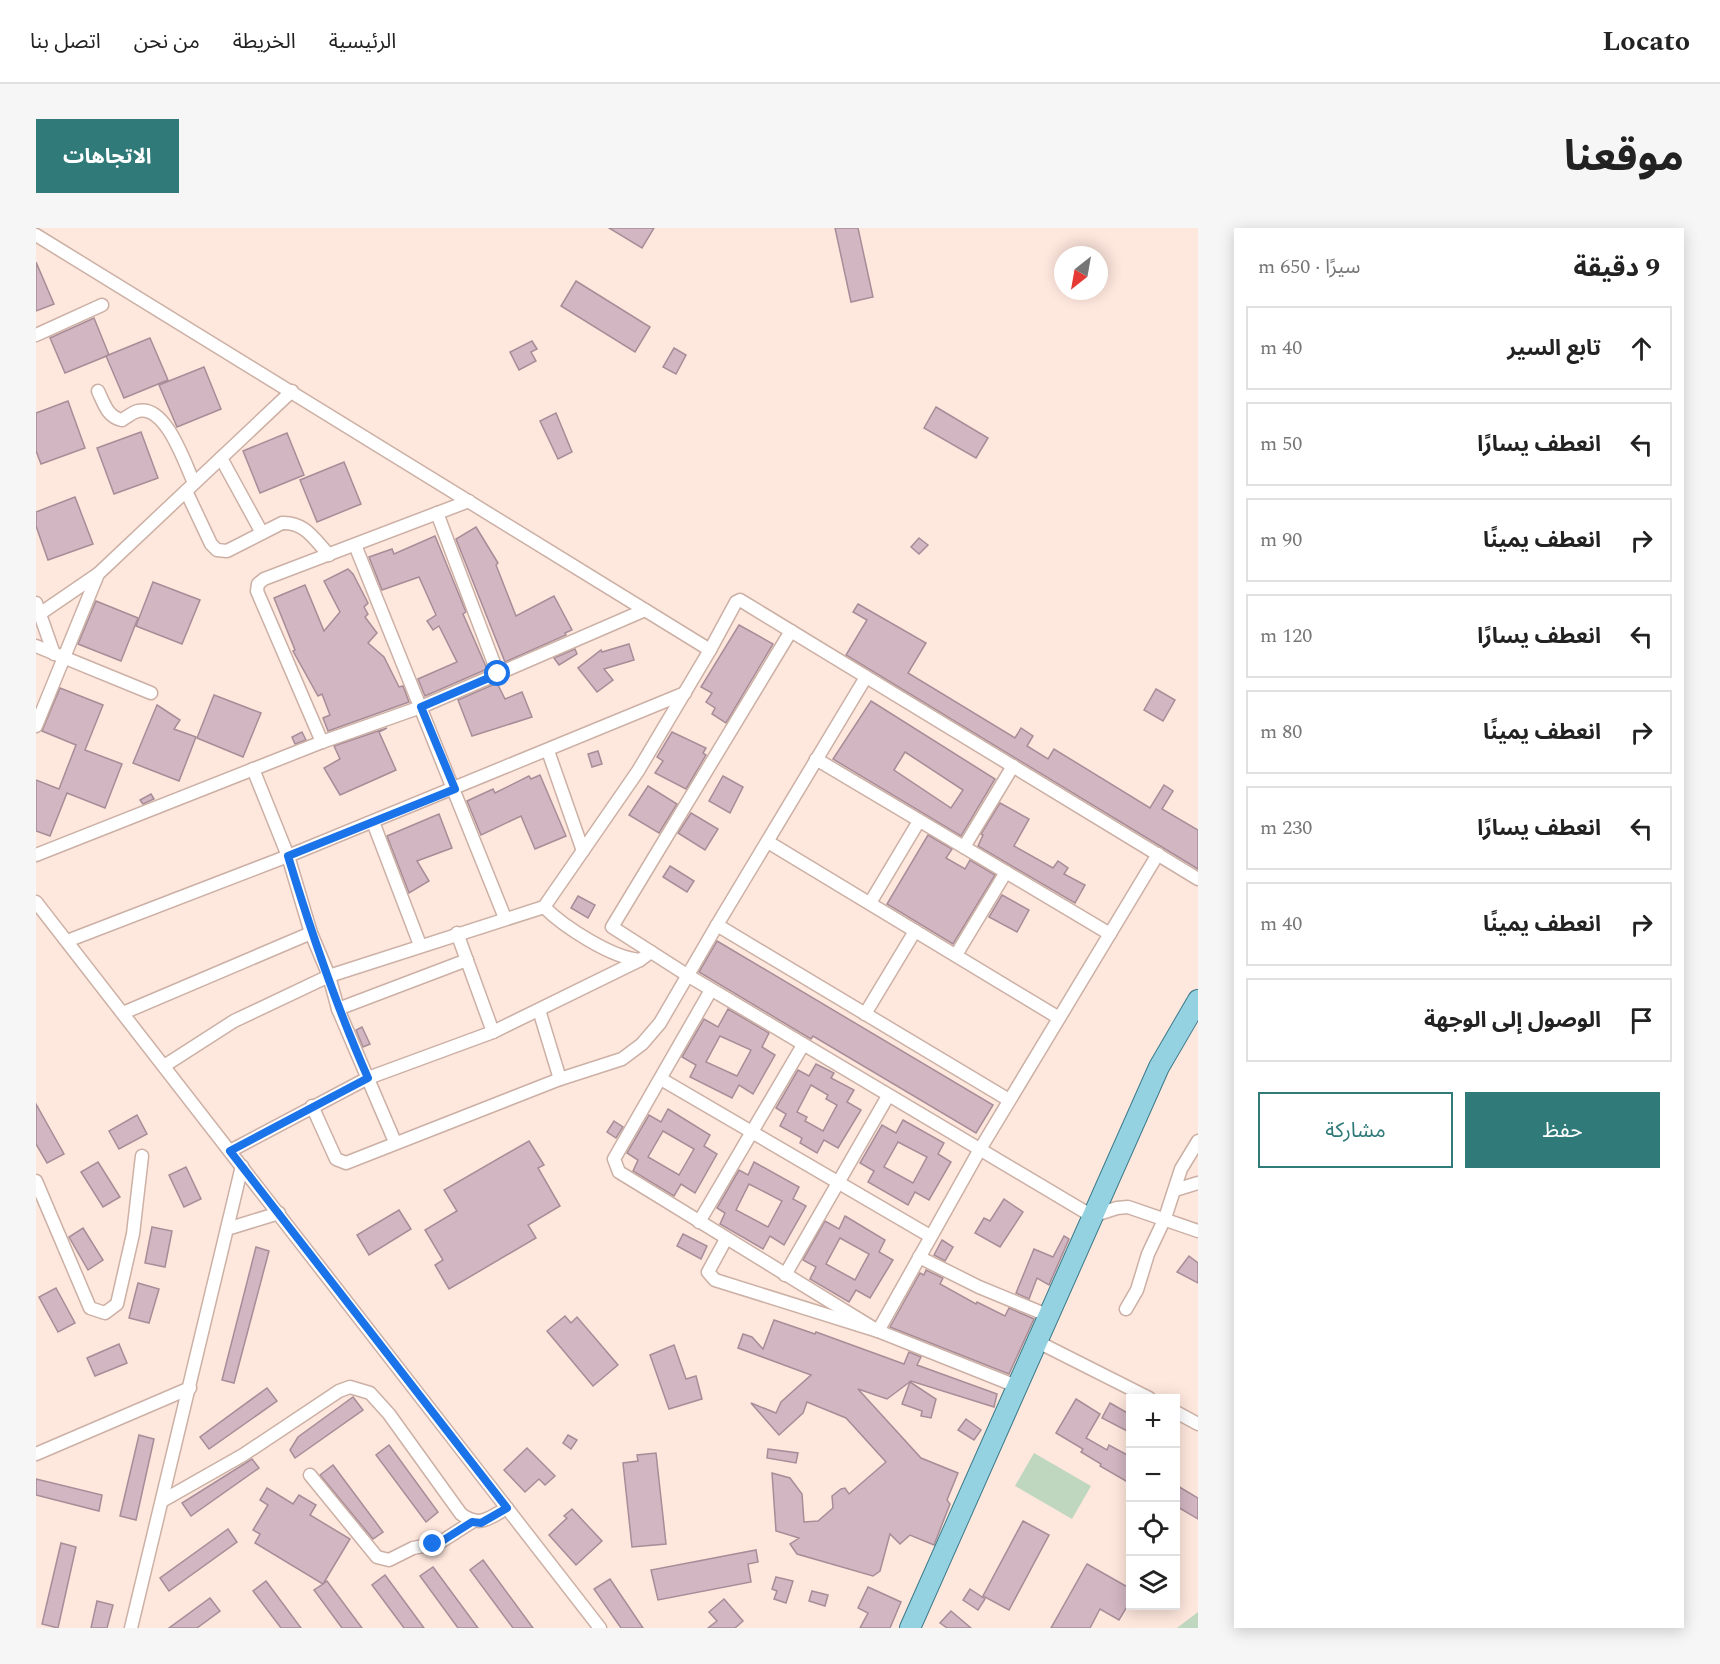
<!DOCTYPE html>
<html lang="ar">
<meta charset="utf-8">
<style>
body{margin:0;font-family:Spectral,"Noto Sans Arabic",serif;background:#f6f6f6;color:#222;direction:rtl}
.controls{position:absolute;right:18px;bottom:18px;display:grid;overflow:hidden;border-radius:0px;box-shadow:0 3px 15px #0003}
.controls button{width:54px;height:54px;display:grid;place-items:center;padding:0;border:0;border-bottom:2px solid #e0e0e0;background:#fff;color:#222;font:30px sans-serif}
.compass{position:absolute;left:1018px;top:18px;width:54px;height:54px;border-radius:50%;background:#fff;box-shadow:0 3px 15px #0003;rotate:211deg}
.stop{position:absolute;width:18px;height:18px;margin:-14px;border:4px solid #1a73e8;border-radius:50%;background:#fff}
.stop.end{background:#1a73e8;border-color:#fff;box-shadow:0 2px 6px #0008}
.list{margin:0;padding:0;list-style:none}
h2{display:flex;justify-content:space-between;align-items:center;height:78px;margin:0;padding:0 24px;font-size:26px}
h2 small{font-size:20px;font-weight:400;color:#767676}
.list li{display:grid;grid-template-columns:39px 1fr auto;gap:18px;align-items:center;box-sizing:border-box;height:84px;margin:0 12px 12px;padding:0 12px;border:2px solid #e0e0e0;border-radius:0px}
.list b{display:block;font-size:22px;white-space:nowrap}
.list em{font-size:20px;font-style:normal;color:#767676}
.actions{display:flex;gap:12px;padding:18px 24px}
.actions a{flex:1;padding:14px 0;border:2px solid #307a7a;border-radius:0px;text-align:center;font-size:21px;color:#307a7a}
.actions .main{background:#307a7a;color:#fff}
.icon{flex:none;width:33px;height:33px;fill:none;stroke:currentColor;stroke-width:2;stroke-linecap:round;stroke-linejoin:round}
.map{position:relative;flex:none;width:1162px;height:1400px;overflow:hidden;direction:ltr;border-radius:0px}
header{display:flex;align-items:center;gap:36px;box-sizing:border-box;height:84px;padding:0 30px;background:#fff;border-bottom:2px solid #e0e0e0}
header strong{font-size:28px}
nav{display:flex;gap:33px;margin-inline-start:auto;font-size:21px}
.intro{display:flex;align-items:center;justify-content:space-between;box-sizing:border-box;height:144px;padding:0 36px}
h1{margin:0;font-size:42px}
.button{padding:15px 27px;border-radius:0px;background:#307a7a;color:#fff;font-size:21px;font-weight:700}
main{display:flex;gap:36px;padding:0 36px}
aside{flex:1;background:#fff;border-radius:0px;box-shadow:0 3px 15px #0003}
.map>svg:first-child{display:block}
.green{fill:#bfd7bf}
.building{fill:#d2b6c2;stroke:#a78d98;stroke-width:1.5;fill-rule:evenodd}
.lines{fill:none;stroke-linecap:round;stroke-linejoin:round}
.street-casing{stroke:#ccb0a5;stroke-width:15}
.primary-casing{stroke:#3b7988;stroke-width:22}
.street{stroke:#fff;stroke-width:12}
.primary{stroke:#95d2e1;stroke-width:20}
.route{stroke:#1a73e8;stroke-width:8}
</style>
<header>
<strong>Locato</strong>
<nav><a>الرئيسية</a><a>الخريطة</a><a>من نحن</a><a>اتصل بنا</a></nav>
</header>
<div class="intro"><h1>موقعنا</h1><a class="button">الاتجاهات</a></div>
<main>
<aside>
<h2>9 دقيقة<small>سيرًا · 650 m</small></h2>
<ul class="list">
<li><svg class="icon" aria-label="ahead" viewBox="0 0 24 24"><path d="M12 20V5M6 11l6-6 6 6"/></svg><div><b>تابع السير</b></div><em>40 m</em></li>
<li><svg class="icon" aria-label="left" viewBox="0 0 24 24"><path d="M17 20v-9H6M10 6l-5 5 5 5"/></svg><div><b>انعطف يسارًا</b></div><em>50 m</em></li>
<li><svg class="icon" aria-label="right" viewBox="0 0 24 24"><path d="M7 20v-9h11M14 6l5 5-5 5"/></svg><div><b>انعطف يمينًا</b></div><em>90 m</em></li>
<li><svg class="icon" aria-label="left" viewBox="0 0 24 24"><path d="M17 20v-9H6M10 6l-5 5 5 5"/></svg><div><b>انعطف يسارًا</b></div><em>120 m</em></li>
<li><svg class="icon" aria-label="right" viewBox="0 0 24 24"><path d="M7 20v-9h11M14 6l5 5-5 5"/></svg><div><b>انعطف يمينًا</b></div><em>80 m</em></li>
<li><svg class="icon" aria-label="left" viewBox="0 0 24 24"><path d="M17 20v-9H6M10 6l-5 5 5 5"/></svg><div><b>انعطف يسارًا</b></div><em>230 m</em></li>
<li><svg class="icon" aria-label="right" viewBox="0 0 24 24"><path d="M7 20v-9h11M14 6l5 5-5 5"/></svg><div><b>انعطف يمينًا</b></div><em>40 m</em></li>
<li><svg class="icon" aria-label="arrive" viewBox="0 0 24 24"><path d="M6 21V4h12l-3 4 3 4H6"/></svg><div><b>الوصول إلى الوجهة</b></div></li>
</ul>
<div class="actions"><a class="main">حفظ</a><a>مشاركة</a></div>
</aside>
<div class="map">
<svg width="1162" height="1400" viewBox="0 0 1162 1400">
<rect width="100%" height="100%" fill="#fee7dd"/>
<g class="green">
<polygon points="998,1225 1055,1258 1036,1291 979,1258"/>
<polygon points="1162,1384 1162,1400 1141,1400"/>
</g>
<g class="building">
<polygon points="573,0 618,0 606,20"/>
<polygon points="799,0 822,0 837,69 815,74"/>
<polygon points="0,34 18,76 0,83"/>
<polygon points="540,53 614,99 599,124 525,78"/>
<polygon points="58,90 73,127 29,145 14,110"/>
<polygon points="114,110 132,152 88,170 70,128"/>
<polygon points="496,113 501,121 495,124 500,133 483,142 474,124"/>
<polygon points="638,120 650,127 640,146 627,139"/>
<polygon points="168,139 185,181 141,199 123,157"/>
<polygon points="32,173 49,220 5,236 0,223 0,185"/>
<polygon points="900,179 952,210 940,230 888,200"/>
<polygon points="520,185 536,224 522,231 504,193"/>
<polygon points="105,204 122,250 78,266 61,220"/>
<polygon points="251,205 268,247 224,265 207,223"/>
<polygon points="308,234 325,276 281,294 264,252"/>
<polygon points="39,269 57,316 12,332 0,298 0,284"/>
<polygon points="440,299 462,335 460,337 480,388 518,368 536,402 529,405 530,407 469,434 420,311"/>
<polygon points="399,308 430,384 427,386 451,441 389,468 382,451 421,434 403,398 397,402 391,393 400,387 383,349 346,362 333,329 356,321 358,326"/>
<polygon points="883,310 892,317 883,326 875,319"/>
<polygon points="312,341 317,346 332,375 328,379 332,386 329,389 341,405 332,415 348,429 363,459 367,458 373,474 292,503 287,490 294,487 286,466 282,468 257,423 259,422 238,370 269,357 288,403 304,384 288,353"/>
<polygon points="117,354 164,372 146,416 100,398"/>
<polygon points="60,373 102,390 85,433 42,416"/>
<polygon points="822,376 890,415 872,445 979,510 985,500 997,508 991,518 1012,531 1018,521 1114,580 1128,557 1137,563 1126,581 1162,602 1162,641 810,427 831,392 817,384"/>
<polygon points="703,397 737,416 690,495 676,486 679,480 670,474 676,465 665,459"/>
<polygon points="593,416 598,432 568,441 577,452 561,464 542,440 565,422 566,424"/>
<polygon points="539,421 541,426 523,437 518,430"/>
<polygon points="461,455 469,471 486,464 496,489 436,508 422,472"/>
<polygon points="24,460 67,477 49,522 86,536 69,580 31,565 14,608 0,603 0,552 23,561 40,517 6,503"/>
<polygon points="1120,461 1139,472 1127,493 1108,482"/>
<polygon points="178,467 225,485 207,529 161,510"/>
<path d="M835,473L959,551L925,608L797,531ZM869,524L927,562L915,580L858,542Z"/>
<polygon points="121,477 144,492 138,501 160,509 143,553 97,535"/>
<polygon points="351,500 343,504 360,542 304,567 288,540 304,531 298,518"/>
<polygon points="266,504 270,512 259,516 256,509"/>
<polygon points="636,504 670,520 667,525 670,527 650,561 619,545 627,533 621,529"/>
<polygon points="562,523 566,536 556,539 552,526"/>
<polygon points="504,547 530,608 499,621 485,588 445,607 431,573 457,561 459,565 493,548 495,551"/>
<polygon points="687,548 707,559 694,585 673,573"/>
<polygon points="612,558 641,576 623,605 593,587"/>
<polygon points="115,566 118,571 107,576 104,572"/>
<polygon points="964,575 993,591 978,618 1017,640 1022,633 1032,640 1028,646 1049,657 1039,675 942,618 947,607 945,606"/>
<polygon points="655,585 682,601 669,622 642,605"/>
<polygon points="403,586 416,620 381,633 393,653 373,665 351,608"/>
<polygon points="892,607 916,621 910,630 929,641 934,632 959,647 917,716 851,676"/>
<polygon points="634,638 658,653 651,664 627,649"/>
<polygon points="966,667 993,682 981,704 953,689"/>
<polygon points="542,668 559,677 552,690 535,680"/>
<polygon points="681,713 957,877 940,905 777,808 775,811 663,744"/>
<path d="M692,781L733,805L726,819L739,827L717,866L703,857L696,870L654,849L660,837L646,829L668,791L682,799ZM684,808L715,822L701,848L670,834Z"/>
<polygon points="326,799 334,816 327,819 320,802"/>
<path d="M780,836L798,845L795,850L818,862L811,874L825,882L802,920L788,912L781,925L764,915L766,910L744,898L750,886L740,880L762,842L773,848ZM775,857L792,867L790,871L801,877L787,903L769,893L771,889L761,884Z"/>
<polygon points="0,876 28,926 11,935 0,916"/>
<path d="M632,881L674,907L668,918L681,926L659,965L645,956L638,968L597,943L602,932L591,925L613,887L625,894ZM627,903L658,921L643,947L612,929Z"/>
<polygon points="101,887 111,906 83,921 73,903"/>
<path d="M867,892L908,915L902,926L915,934L893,972L879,964L872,977L832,954L838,943L824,935L846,897L860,905ZM862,914L891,929L877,955L848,939Z"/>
<polygon points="578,893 587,899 580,910 571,904"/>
<polygon points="493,913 508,937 502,940 524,978 492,997 500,1010 413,1061 399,1037 407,1032 389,1002 421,983 408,962"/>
<polygon points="62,934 84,969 67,979 45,944"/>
<path d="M718,934L763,959L757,971L770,978L748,1017L734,1008L727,1021L684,996L689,985L681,980L703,942L712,947ZM713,956L746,973L732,999L700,982Z"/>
<polygon points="150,939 165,971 148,979 133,947"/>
<polygon points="968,971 987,984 964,1019 939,1005 948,990 954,993"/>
<polygon points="363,982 375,1001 333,1027 321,1007"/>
<path d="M809,988L849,1012L843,1024L857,1032L834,1070L820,1062L813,1074L774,1051L780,1039L767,1032L789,993L803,1001ZM804,1010L833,1026L819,1052L790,1036Z"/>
<polygon points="116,999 136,1003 129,1039 109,1035"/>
<polygon points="47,1000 67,1032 52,1042 33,1009"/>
<polygon points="647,1006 671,1018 665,1031 641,1018"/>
<polygon points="1028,1008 1033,1011 1013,1057 1001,1050 993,1071 980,1065 998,1021 1017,1029"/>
<polygon points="906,1012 917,1019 909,1033 898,1027"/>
<polygon points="220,1019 233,1023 198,1155 186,1152"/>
<polygon points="1153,1028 1162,1035 1162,1055 1141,1044"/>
<polygon points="890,1042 907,1050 904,1056 940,1076 941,1074 969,1088 973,1080 998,1091 973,1146 854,1099 884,1045 888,1047"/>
<polygon points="102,1055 123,1061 113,1095 93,1090"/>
<polygon points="20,1060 39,1095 22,1104 3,1069"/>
<polygon points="529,1088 535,1095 541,1089 582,1137 557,1158 511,1103"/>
<polygon points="738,1092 779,1106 780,1104 868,1136 873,1124 885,1129 881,1137 961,1166 958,1179 875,1153 851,1171 822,1161 885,1230 922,1245 911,1272 914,1276 898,1317 874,1307 864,1316 854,1306 844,1343 837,1348 761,1326 754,1316 763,1310 740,1303 736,1245 754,1250 766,1266 768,1294 782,1293 797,1280 796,1268 805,1261 809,1260 813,1266 850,1234 810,1190 771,1174 767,1185 743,1207 715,1175 740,1185 745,1174 775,1147 702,1120 707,1106 716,1109 727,1121"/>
<polygon points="83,1116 91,1135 59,1148 51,1130"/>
<polygon points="638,1117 650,1151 660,1148 666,1171 633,1181 614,1127"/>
<polygon points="874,1154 900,1171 895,1190 885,1188 886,1183 866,1176"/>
<polygon points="231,1160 241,1173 173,1221 164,1209"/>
<polygon points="317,1169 327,1182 259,1230 254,1222 262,1209"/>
<polygon points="1040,1171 1064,1186 1050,1210 1071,1222 1073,1217 1095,1229 1095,1256 1064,1238 1065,1236 1045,1224 1047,1221 1020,1205"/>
<polygon points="1074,1175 1095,1187 1095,1205 1066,1190"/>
<polygon points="930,1191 945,1202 938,1212 922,1202"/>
<polygon points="103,1207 118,1211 100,1292 84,1288"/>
<polygon points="532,1207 541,1212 535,1221 527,1215"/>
<polygon points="353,1217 402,1284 390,1294 340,1227"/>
<polygon points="491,1220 519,1248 509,1257 503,1251 489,1264 468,1242"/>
<polygon points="732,1221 762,1225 760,1235 731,1230"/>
<polygon points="620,1225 630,1316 596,1319 587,1235 602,1233 601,1227"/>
<polygon points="216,1231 223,1240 155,1288 146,1275"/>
<polygon points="297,1237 347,1304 337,1311 284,1247"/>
<polygon points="0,1251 66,1267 63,1283 0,1267"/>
<polygon points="1140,1257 1162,1270 1162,1291 1140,1278"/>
<polygon points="231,1260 257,1276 263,1267 280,1277 274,1287 314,1311 287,1356 291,1353 326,1400 306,1400 278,1362 287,1356 219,1315 224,1306 217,1302 232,1277 224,1272"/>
<polygon points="536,1281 566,1313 540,1337 513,1307 531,1290 528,1288"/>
<polygon points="987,1293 1013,1307 973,1382 947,1368"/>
<polygon points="192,1301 201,1314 133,1363 124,1350"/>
<polygon points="25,1315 40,1319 22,1400 6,1396"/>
<polygon points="720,1322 722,1334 712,1336 715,1354 622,1372 615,1342"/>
<polygon points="447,1332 497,1400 477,1400 434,1342"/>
<polygon points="1051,1336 1095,1361 1095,1372 1083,1392 1064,1381 1054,1400 1015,1400"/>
<polygon points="397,1339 442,1400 422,1400 384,1348"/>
<polygon points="349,1347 388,1400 368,1400 336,1357"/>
<polygon points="740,1349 757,1353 750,1375 738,1371 741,1363 736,1361"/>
<polygon points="574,1351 607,1400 585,1400 558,1361"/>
<polygon points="230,1353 265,1400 245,1400 217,1363"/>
<polygon points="832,1359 865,1374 854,1400 824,1400 832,1385 822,1380"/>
<polygon points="934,1361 949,1371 942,1382 927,1372"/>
<polygon points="776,1363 792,1367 789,1378 773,1373"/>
<polygon points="174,1370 184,1383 161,1400 133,1400"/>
<polygon points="688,1371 707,1393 699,1400 672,1400 681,1393 673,1384"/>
<polygon points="61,1373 77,1377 71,1400 55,1400"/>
<polygon points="915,1383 922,1389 935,1400 911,1400 904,1395"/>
</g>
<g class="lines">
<g class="street-casing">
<g id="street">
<polyline points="0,7 674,422"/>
<polyline points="0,107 66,77"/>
<path d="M62,163C68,175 71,189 86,192C91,189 97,184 102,183C130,176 149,236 158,255"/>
<polyline points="185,230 226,305"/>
<path d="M150,263L175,316L181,322L191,323L246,295C269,294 278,311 293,327"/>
<polyline points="401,285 462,446"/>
<polyline points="319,317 469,690"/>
<polyline points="0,375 18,426"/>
<polyline points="5,385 62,346 256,163"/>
<polyline points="755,403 576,699 651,747 1056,988 1081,980 1092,979 1162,1003"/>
<polyline points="0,418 115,465"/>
<polyline points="830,449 681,697 973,872"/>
<polyline points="0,498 62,346"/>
<polyline points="286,514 221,363 222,356 228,351 433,273"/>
<polyline points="512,523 547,623"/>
<polyline points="780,531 1074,706"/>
<polyline points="217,541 252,628 275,705 293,748 302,781 359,914"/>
<polyline points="337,594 384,717"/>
<polyline points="732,614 1023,790"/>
<polyline points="928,619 977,538"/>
<polyline points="0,627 286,514 385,479 609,382"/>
<polyline points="0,674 564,1400"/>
<polyline points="834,675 883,593"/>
<path d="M508,679C528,699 576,730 604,732"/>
<polyline points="421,705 457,804"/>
<polyline points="31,713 252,628 649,465"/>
<polyline points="920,727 970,644"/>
<polyline points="675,762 578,931 583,944 842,1103 943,923 1122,626"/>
<polyline points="302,781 431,732"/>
<polyline points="503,782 524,851"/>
<polyline points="87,785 275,705"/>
<polyline points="829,786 879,703"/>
<polyline points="128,838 198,793 293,748 508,679 602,543 674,422 700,374 704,372 1162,651"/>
<polyline points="625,851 894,1008"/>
<polyline points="276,878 300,931 310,935 524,851 586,831 606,816 624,795 681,697"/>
<polyline points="194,923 332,850 457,804 604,732 615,724"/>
<polyline points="0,953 54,1080 69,1085 81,1076 97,1006 106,928"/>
<polyline points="1139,962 1162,955"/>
<polyline points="663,994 767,817"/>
<polyline points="191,1001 243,985"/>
<polyline points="690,1011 672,1044 679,1052 842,1103 980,1158"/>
<polyline points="883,1029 943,1059 1011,1087"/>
<polyline points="749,1047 852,868"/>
<polyline points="1090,1081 1101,1062 1112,1026 1129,990 1145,941 1162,913"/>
<polyline points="1000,1113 1113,1170"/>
<polyline points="1140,1184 1162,1196"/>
<polyline points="0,1226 154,1160"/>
<polyline points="274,1247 341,1329 353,1332 377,1320 403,1315 436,1294"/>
<path d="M126,1273L207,1227L303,1163L314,1159L334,1165L353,1186L425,1286C444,1300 453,1290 471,1280"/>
<polyline points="95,1400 206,938"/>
</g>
</g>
<g class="primary-casing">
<polyline id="primary" points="874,1400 1123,839 1162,772"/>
</g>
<use href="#street" class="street"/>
<use href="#primary" class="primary"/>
</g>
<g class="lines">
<path class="route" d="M397,1316L403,1315L436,1294L445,1295L471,1280L194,923L332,850C300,778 275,704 252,628L419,561L385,479L462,446"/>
</g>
</svg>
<div class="controls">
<button>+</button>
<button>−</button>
<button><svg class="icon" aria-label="locate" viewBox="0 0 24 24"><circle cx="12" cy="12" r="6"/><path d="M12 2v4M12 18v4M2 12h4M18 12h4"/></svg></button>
<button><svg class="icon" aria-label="layers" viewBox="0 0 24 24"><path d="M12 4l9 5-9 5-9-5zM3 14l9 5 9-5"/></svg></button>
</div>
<svg class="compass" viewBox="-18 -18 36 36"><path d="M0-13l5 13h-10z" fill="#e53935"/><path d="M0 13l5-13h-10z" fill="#767676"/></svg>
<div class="stop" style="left:462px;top:446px"></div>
<div class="stop end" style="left:397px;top:1316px"></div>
</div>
</main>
